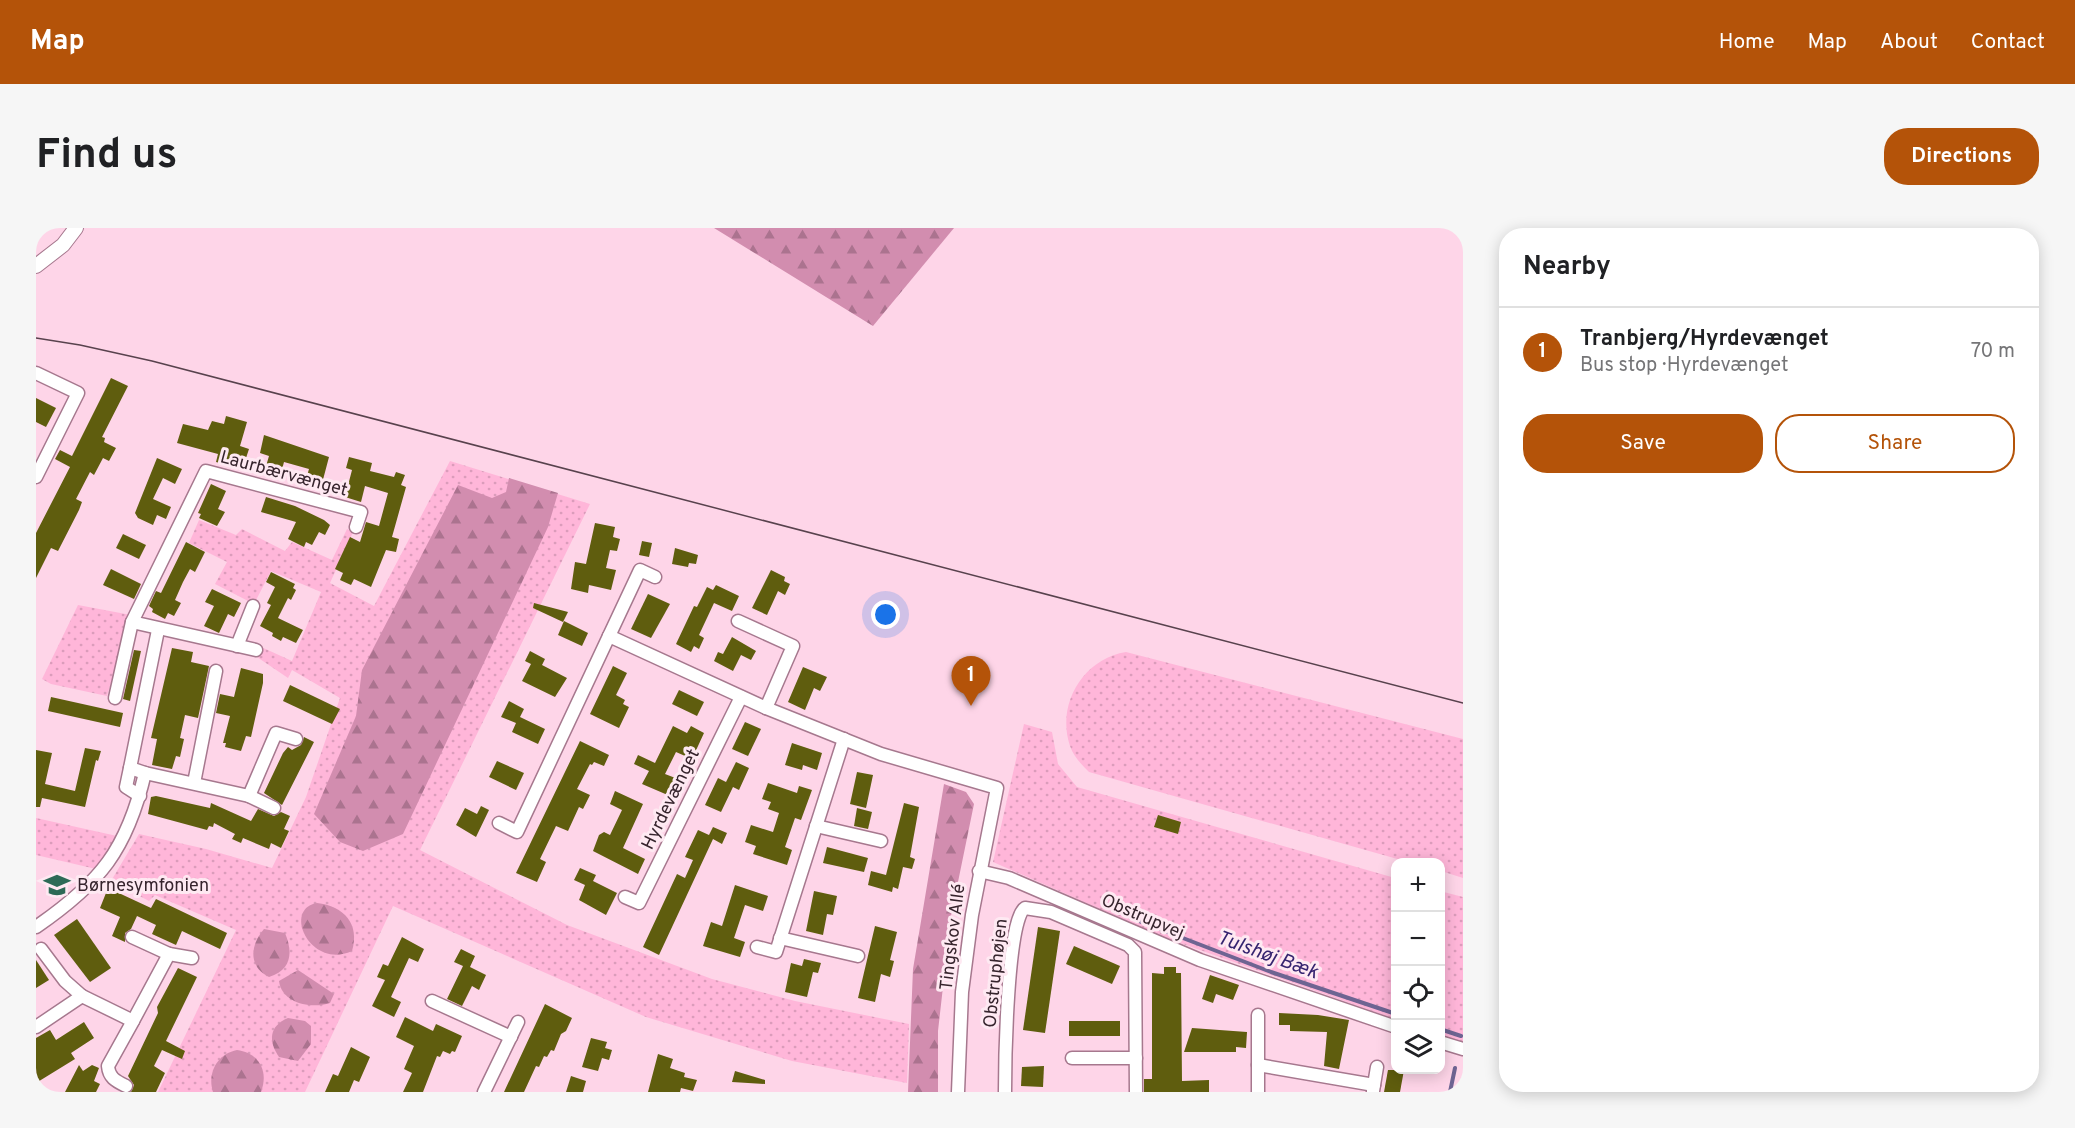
<!DOCTYPE html>
<meta charset="utf-8">
<style>
body{margin:0;font-family:Overpass,sans-serif;background:#f6f6f6;color:#202124}
.controls{position:absolute;right:18px;bottom:18px;display:grid;overflow:hidden;border-radius:12px;box-shadow:0 3px 15px #0003}
.controls button{width:54px;height:54px;display:grid;place-items:center;padding:0;border:0;border-bottom:2px solid #e0e0e0;background:#fff;color:#202124;font:30px sans-serif}
.you{position:absolute;left:850px;top:387px;width:21px;height:21px;margin:-15px;border:4px solid #fff;border-radius:50%;background:#1a73e8;box-shadow:0 0 0 9px #1a73e833}
.badge{display:grid;place-items:center;width:39px;height:39px;border-radius:50%;background:#b45309;color:#fff;font-size:20px;font-weight:700}
.pin{position:absolute;translate:-50% -50px;filter:drop-shadow(0 2px 3px #0008)}
.pin::after{content:'';position:absolute;top:32px;width:21px;height:18px;background:inherit;clip-path:polygon(0 0,100% 0,50% 100%)}
.list{margin:0;padding:0;list-style:none}
h2{display:flex;justify-content:space-between;align-items:center;height:78px;margin:0;padding:0 24px;font-size:26px}
h2 small{font-size:20px;font-weight:400;color:#757577}
.list li{display:grid;grid-template-columns:39px 1fr auto;gap:18px;align-items:center;box-sizing:border-box;height:90px;padding:0 24px;border-top:2px solid #e0e0e0}
.list b{display:block;font-size:22px;white-space:nowrap}
.list p{margin:0;font-size:20px;white-space:nowrap;color:#757577}
.list em{font-size:20px;font-style:normal;color:#757577}
.actions{display:flex;gap:12px;padding:18px 24px}
.actions a{flex:1;padding:14px 0;border:2px solid #b45309;border-radius:24px;text-align:center;font-size:21px;color:#b45309}
.actions .main{background:#b45309;color:#fff}
.icon{flex:none;width:33px;height:33px;fill:none;stroke:currentColor;stroke-width:2;stroke-linecap:round;stroke-linejoin:round}
.map{position:relative;flex:none;width:1427px;height:864px;overflow:hidden;border-radius:24px}
header{display:flex;align-items:center;gap:36px;box-sizing:border-box;height:84px;padding:0 30px;background:#b45309;color:#fff}
header strong{font-size:28px}
nav{display:flex;gap:33px;margin-inline-start:auto;font-size:21px}
.intro{display:flex;align-items:center;justify-content:space-between;box-sizing:border-box;height:144px;padding:0 36px}
h1{margin:0;font-size:42px}
.button{padding:15px 27px;border-radius:24px;background:#b45309;color:#fff;font-size:21px;font-weight:700}
main{display:flex;gap:36px;padding:0 36px}
aside{flex:1;background:#fff;border-radius:24px;box-shadow:0 3px 15px #0003}
.map>svg:first-child{display:block}
.grass{fill:url(#grass-dots)}
.forest{fill:url(#forest-firs)}
.lines{fill:none;stroke-linecap:round;stroke-linejoin:round}
.stream{stroke:#6e6492;stroke-width:4}
.building{fill:#5f5d0e}
.minor-casing{stroke:#a6788e;stroke-width:15}
.tertiary-casing{stroke:#a6788e;stroke-width:16}
.minor{stroke:#fff;stroke-width:12}
.tertiary{stroke:#fff;stroke-width:14}
.tram{stroke:#58424d;stroke-width:1.5}
.labels{text-anchor:middle;stroke-width:6;stroke-linejoin:round;paint-order:stroke}
.street-label{font-size:18px;fill:#36242d;stroke:#fee9f2}
.poi-label{font-size:18px;fill:#36242d;stroke:#fee9f2;text-anchor:start}
.water-label{font-size:20px;font-style:italic;fill:#362470;stroke:#fee9f2}
</style>
<header>
<strong>Map</strong>
<nav><a>Home</a><a>Map</a><a>About</a><a>Contact</a></nav>
</header>
<div class="intro"><h1>Find us</h1><a class="button">Directions</a></div>
<main>
<div class="map">
<svg width="1427" height="864" viewBox="0 0 1427 864">
<defs>
<pattern id="grass-dots" width="8" height="8" patternUnits="userSpaceOnUse" patternTransform="scale(1.5)"><rect width="8" height="8" fill="#ffb6d9"/><path d="M2 2h.1M6 6h.1" fill="none" stroke="#db9cbb" stroke-width="1.8" stroke-linecap="round"/></pattern>
<pattern id="forest-firs" width="22" height="20" patternUnits="userSpaceOnUse" patternTransform="scale(1.5)"><rect width="22" height="20" fill="#d28daf"/><path d="M5 1l3.5 6h-7zM16 11l3.5 6h-7z" fill="#ab738f"/></pattern>
</defs>
<rect width="100%" height="100%" fill="#fed5e8"/>
<g class="grass">
<polygon points="414,233 554,276 384,622 531,697 676,751 759,773 873,796 871,855 756,833 610,789 357,678 269,864 122,864 200,702 119,667 113,673 75,653 103,606 170,621 236,640 270,569 304,470 256,442 252,450 218,427 223,418 256,433 285,364 235,343 218,376 179,356 191,334 153,315 163,292 200,307 206,301 249,323 256,314 296,332 311,301 317,304 294,355 338,378"/>
<polygon points="42,377 95,387 71,468 15,456 6,451"/>
<path d="M1090,424L1427,511V650L1405,643L1404,634H1372L1053,544C1045,536 1038,529 1034,518C1020,476 1047,431 1090,424Z"/>
<polygon points="988,496 1016,504 1022,536 1041,559 1359,650 1359,791 1130,710 957,634"/>
<polygon points="0,590 81,608 60,641 0,627"/>
<polygon points="1404,663 1427,669 1427,815 1405,807"/>
</g>
<g class="forest">
<polygon points="678,0 918,0 837,98"/>
<polygon points="473,250 522,265 512,299 367,606 327,623 304,614 278,586 320,488 326,442 422,257 456,270 470,264"/>
<polygon points="908,556 930,564 938,576 915,688 902,803 902,864 872,864 877,741"/>
<path d="M281,675C308,678 324,696 316,723C274,742 246,681 281,675Z"/>
<path d="M228,701L249,705C257,724 256,742 233,749C212,739 214,717 228,701Z"/>
<path d="M262,742L298,766L294,775C276,781 246,776 243,753Z"/>
<path d="M252,790L269,793L275,798V816L262,833L243,829C232,813 233,798 252,790Z"/>
<path d="M201,822C223,825 233,843 225,864H177C171,845 181,826 201,822Z"/>
</g>
<g class="lines">
<g class="stream">
<polyline points="1095,690 1235,744 1360,786"/>
<polyline points="1404,801 1425,808"/>
<polyline points="1414,864 1419,840"/>
</g>
</g>
<g class="building">
<polygon points="75,150 92,158 66,209 69,210 68,214 80,220 73,233 67,230 58,247 54,244 40,271 46,274 43,282 22,323 15,320 0,350 0,305 34,239 19,231 24,222 36,228"/>
<polygon points="0,170 20,180 10,199 0,194"/>
<polygon points="190,188 211,194 204,218 213,221 209,233 201,231 198,239 180,234 182,226 141,215 147,196 172,202 176,193 188,196"/>
<polygon points="228,207 293,229 284,263 268,258 273,241 248,234 244,249 228,245 233,228 224,225"/>
<polygon points="313,229 336,235 334,243 358,249 360,244 369,247 365,257 370,259 356,309 363,311 360,324 350,322 335,359 318,351 315,357 304,352 307,345 299,341 314,309 324,314 330,294 343,298 352,265 329,258 325,274 309,269 316,242 310,240"/>
<polygon points="121,230 146,241 139,256 127,250 117,271 135,279 130,291 121,287 117,297 102,290 99,285"/>
<polygon points="175,256 190,263 182,281 189,284 181,298 163,290 165,286 162,285"/>
<polygon points="230,269 259,278 288,292 294,297 289,307 283,304 276,317 270,314 268,319 252,311 260,294 225,284"/>
<polygon points="559,295 579,299 577,309 584,311 581,323 574,322 570,340 580,342 575,362 553,357 552,365 535,361 539,334 550,336"/>
<polygon points="87,306 110,317 103,331 80,320"/>
<polygon points="606,313 616,315 613,329 603,327"/>
<polygon points="150,314 169,324 159,344 154,341 147,354 139,372 145,375 138,388 132,385 129,391 116,384 117,381 113,378 120,363 125,365"/>
<polygon points="639,320 662,327 660,336 653,335 652,339 636,336"/>
<polygon points="75,341 105,356 98,371 67,357"/>
<polygon points="735,342 749,349 748,353 754,356 749,367 742,363 731,387 716,380"/>
<polygon points="235,344 259,356 257,360 260,362 255,372 252,370 242,390 267,402 260,415 247,409 245,413 236,408 237,405 224,398 235,377 231,375 239,359 230,354"/>
<polygon points="680,357 703,368 696,383 678,375 663,407 668,410 663,421 658,418 655,424 640,416 658,378 661,379 671,359 677,362"/>
<polygon points="176,361 205,375 198,389 192,386 183,405 168,398 178,378 169,374"/>
<polygon points="612,366 634,376 615,410 595,401"/>
<polygon points="498,375 532,384 527,394 497,380"/>
<polygon points="528,393 552,405 546,418 522,407"/>
<polygon points="696,409 720,423 715,432 705,427 697,443 678,433 682,424 687,426"/>
<polygon points="136,420 157,424 155,434 173,438 162,490 149,487 144,510 148,511 144,529 140,528 136,541 116,537 121,511 115,510"/>
<polygon points="98,422 105,423 94,473 87,471"/>
<polygon points="494,423 509,431 506,437 531,450 519,469 486,453 495,436 489,433"/>
<polygon points="577,438 591,445 580,467 589,472 587,476 593,479 583,500 554,486"/>
<polygon points="767,439 791,449 784,463 778,460 769,482 752,474"/>
<polygon points="205,440 227,446 227,455 215,509 210,508 205,523 189,519 190,515 187,515 194,488 180,485 184,466 198,469"/>
<polygon points="254,457 304,481 296,496 247,473"/>
<polygon points="643,462 668,474 661,488 636,476"/>
<polygon points="15,469 87,485 84,499 12,483"/>
<polygon points="473,473 488,481 484,489 509,501 502,516 476,504 480,495 465,489"/>
<polygon points="709,494 725,501 712,528 696,521"/>
<polygon points="637,498 651,505 655,498 668,505 656,531 640,524 629,546 642,551 634,568 606,556 613,543 598,536 602,527 619,535"/>
<polygon points="268,509 278,514 246,577 228,565 247,525 252,519 256,522 265,517"/>
<polygon points="544,513 573,527 568,538 558,534 556,537 554,536 541,561 554,567 547,581 543,579 532,603 520,598 504,631 510,634 501,654 480,645"/>
<polygon points="756,515 786,525 781,542 767,537 766,542 749,537"/>
<polygon points="49,520 65,523 62,533 60,532 49,579 6,570 4,579 0,579 0,522 16,525 9,556 39,563"/>
<polygon points="461,533 488,545 480,562 453,549"/>
<polygon points="700,534 713,540 703,562 697,559 685,584 669,577 682,550 690,554"/>
<polygon points="821,544 837,547 830,580 814,576"/>
<polygon points="732,555 761,565 763,558 776,562 765,592 759,590 749,619 756,622 751,637 717,626 720,618 709,614 715,597 737,604 743,585 732,581 735,574 726,571"/>
<polygon points="579,563 607,576 587,620 609,631 602,646 557,623 563,607 568,604 574,607 586,582 574,576"/>
<polygon points="120,568 174,580 175,575 215,593 222,581 238,588 245,584 254,588 248,601 253,603 245,620 235,615 233,621 207,610 205,615 196,611 199,606 178,595 177,599 173,598 171,602 112,586 115,569"/>
<polygon points="868,575 883,579 874,629 879,631 876,641 867,639 862,661 857,659 856,664 832,657 835,643 850,647"/>
<polygon points="445,578 453,582 440,609 420,597 429,580 441,586"/>
<polygon points="821,580 836,584 832,601 818,598"/>
<polygon points="1122,587 1145,594 1142,606 1118,599"/>
<polygon points="677,599 691,605 686,616 677,611 623,727 607,719 641,646 649,650 657,632 649,629 662,602 673,607"/>
<polygon points="791,619 832,630 828,644 787,635"/>
<polygon points="544,640 560,647 557,653 581,665 570,687 543,672 549,657 538,652"/>
<polygon points="699,657 732,668 727,683 709,677 698,710 709,714 704,729 667,718 675,694 686,698"/>
<polygon points="72,660 115,680 120,671 191,705 184,721 146,703 140,717 116,706 120,697 101,688 95,701 89,705 89,714 76,708 84,689 64,680"/>
<polygon points="778,663 801,668 797,687 791,686 787,707 770,703"/>
<polygon points="41,691 75,740 54,754 18,707"/>
<polygon points="839,698 861,704 854,732 858,733 854,749 845,746 839,774 822,770"/>
<polygon points="1002,699 1024,703 1009,805 987,802"/>
<polygon points="366,709 388,721 382,734 373,730 355,769 365,774 358,789 336,778 349,752 341,749 347,736 352,738"/>
<polygon points="1038,718 1084,738 1076,756 1030,736"/>
<polygon points="425,721 439,728 434,739 450,747 443,762 436,758 426,778 411,771 427,738 418,734"/>
<polygon points="768,731 785,735 782,745 777,744 771,769 749,764 755,735 766,738"/>
<polygon points="0,732 13,752 0,760"/>
<polygon points="1128,739 1140,739 1140,745 1145,745 1146,853 1173,852 1173,864 1108,864 1108,851 1116,851 1116,745 1128,746"/>
<polygon points="142,740 161,749 130,813 149,823 146,831 126,822 118,838 129,845 120,864 95,864 98,857 92,848 122,785 121,779"/>
<polygon points="1174,747 1203,757 1197,772 1180,766 1177,775 1166,771"/>
<polygon points="509,776 536,790 530,803 525,806 518,823 515,822 511,829 508,828 503,839 500,838 488,864 468,864"/>
<polygon points="1243,785 1282,787 1313,792 1303,841 1288,838 1291,804 1254,803 1254,797 1243,797"/>
<polygon points="369,789 397,803 400,796 426,808 419,824 416,823 414,826 407,823 404,829 401,828 387,864 367,864 376,845 368,841 378,818 360,809"/>
<rect x="1033" y="793" width="51" height="15"/>
<polygon points="48,794 58,810 35,825 39,831 0,855 0,810 14,802 20,812"/>
<polygon points="1156,800 1211,804 1210,820 1200,819 1200,824 1148,824"/>
<polygon points="555,810 571,814 569,820 576,822 573,832 566,830 562,843 546,839"/>
<polygon points="315,819 334,829 323,854 318,852 313,864 289,864 297,846 302,848"/>
<polygon points="622,826 637,831 634,840 649,845 648,849 661,852 657,863 645,860 644,864 612,864"/>
<polygon points="43,837 47,843 56,837 63,840 58,853 64,856 60,864 29,864"/>
<polygon points="1008,838 1007,859 985,858 986,839"/>
<polygon points="1352,842 1368,842 1364,864 1348,864"/>
<polygon points="699,843 729,852 729,856 696,854"/>
<polygon points="535,848 550,853 547,864 530,864"/>
</g>
<g class="lines">
<g class="minor-casing">
<g id="minor">
<polyline points="0,145 42,165 0,249"/>
<polyline points="702,393 757,418 730,480"/>
<polyline points="573,408 730,480 845,526 961,560 936,687 926,764 922,864"/>
<polyline points="201,418 217,378"/>
<polyline points="220,422 96,394 170,243 325,284 320,299"/>
<polyline points="79,470 96,394"/>
<polyline points="94,540 90,559 104,568"/>
<polyline points="109,545 213,568 238,580"/>
<polyline points="158,555 180,443"/>
<polyline points="213,568 240,505 260,511"/>
<polyline points="463,595 481,604 604,342 619,349"/>
<polyline points="780,598 845,613"/>
<polyline points="943,643 973,650 1164,732 1360,799"/>
<polyline points="589,669 603,675 705,469"/>
<path d="M0,699C64,655 91,622 109,545L94,540L122,402"/>
<polyline points="96,709 133,726"/>
<polyline points="744,710 822,728"/>
<polyline points="721,719 740,724 808,511"/>
<path d="M46,768L97,793L72,838C73,850 80,853 90,858"/>
<polyline points="396,773 475,809"/>
<polyline points="97,793 133,726 156,730"/>
<polyline points="0,799 46,768 29,753 5,721"/>
<polyline points="1404,814 1427,821"/>
<polyline points="1036,830 1100,830"/>
<polyline points="1222,837 1338,857"/>
<polyline points="1337,863 1341,839"/>
<polyline points="448,864 482,794"/>
<path d="M969,864C969,837 971,690 989,680L1015,684L1092,717L1099,724L1100,864"/>
<polyline points="1222,864 1222,787"/>
</g>
</g>
<g class="tertiary-casing">
<polyline id="tertiary" points="0,38 27,17 40,0"/>
</g>
<use href="#minor" class="minor"/>
<use href="#tertiary" class="tertiary"/>
<polyline class="tram" points="0,110 44,117 116,133 1427,475"/>
</g>
<defs>
<g id="school-bare" transform="scale(2.07)"><path d="M0-5L7-2L0 1L-7-2ZM-4 1L0 2.5L4 1V4Q0 6-4 4Z" fill="#2d6a56" stroke="#fee9f2" stroke-width="2.5" paint-order="stroke"/></g>
</defs>
<g fill-rule="evenodd">
<use href="#school-bare" x="21" y="657"/>
</g>
<g class="labels">
<g class="street-label">
<text transform="translate(248 245) rotate(15)" y="6">Laurbærvænget</text>
<text transform="translate(634 571) rotate(-64)" y="6">Hyrdevænget</text>
<text transform="translate(1107 688) rotate(23)" y="6">Obstrupvej</text>
<text transform="translate(916 709) rotate(-83)" y="6">Tingskov Allé</text>
<text transform="translate(959 745) rotate(-84)" y="6">Obstruphøjen</text>
</g>
<g class="poi-label">
<text x="41" y="663">Børnesymfonien</text>
</g>
<g class="water-label">
<text transform="translate(1232 726) rotate(20)" y="7">Tulshøj Bæk</text>
</g>
</g>
</svg>
<div class="controls">
<button>+</button>
<button>−</button>
<button><svg class="icon" aria-label="locate" viewBox="0 0 24 24"><circle cx="12" cy="12" r="6"/><path d="M12 2v4M12 18v4M2 12h4M18 12h4"/></svg></button>
<button><svg class="icon" aria-label="layers" viewBox="0 0 24 24"><path d="M12 4l9 5-9 5-9-5zM3 14l9 5 9-5"/></svg></button>
</div>
<div class="you"></div>
<div class="pin badge" style="left:935px;top:478px">1</div>
</div>
<aside>
<h2>Nearby<small></small></h2>
<ul class="list">
<li><span class="badge">1</span><div><b>Tranbjerg/Hyrdevænget</b><p>Bus stop · Hyrdevænget</p></div><em>70 m</em></li>
</ul>
<div class="actions"><a class="main">Save</a><a>Share</a></div>
</aside>
</main>
